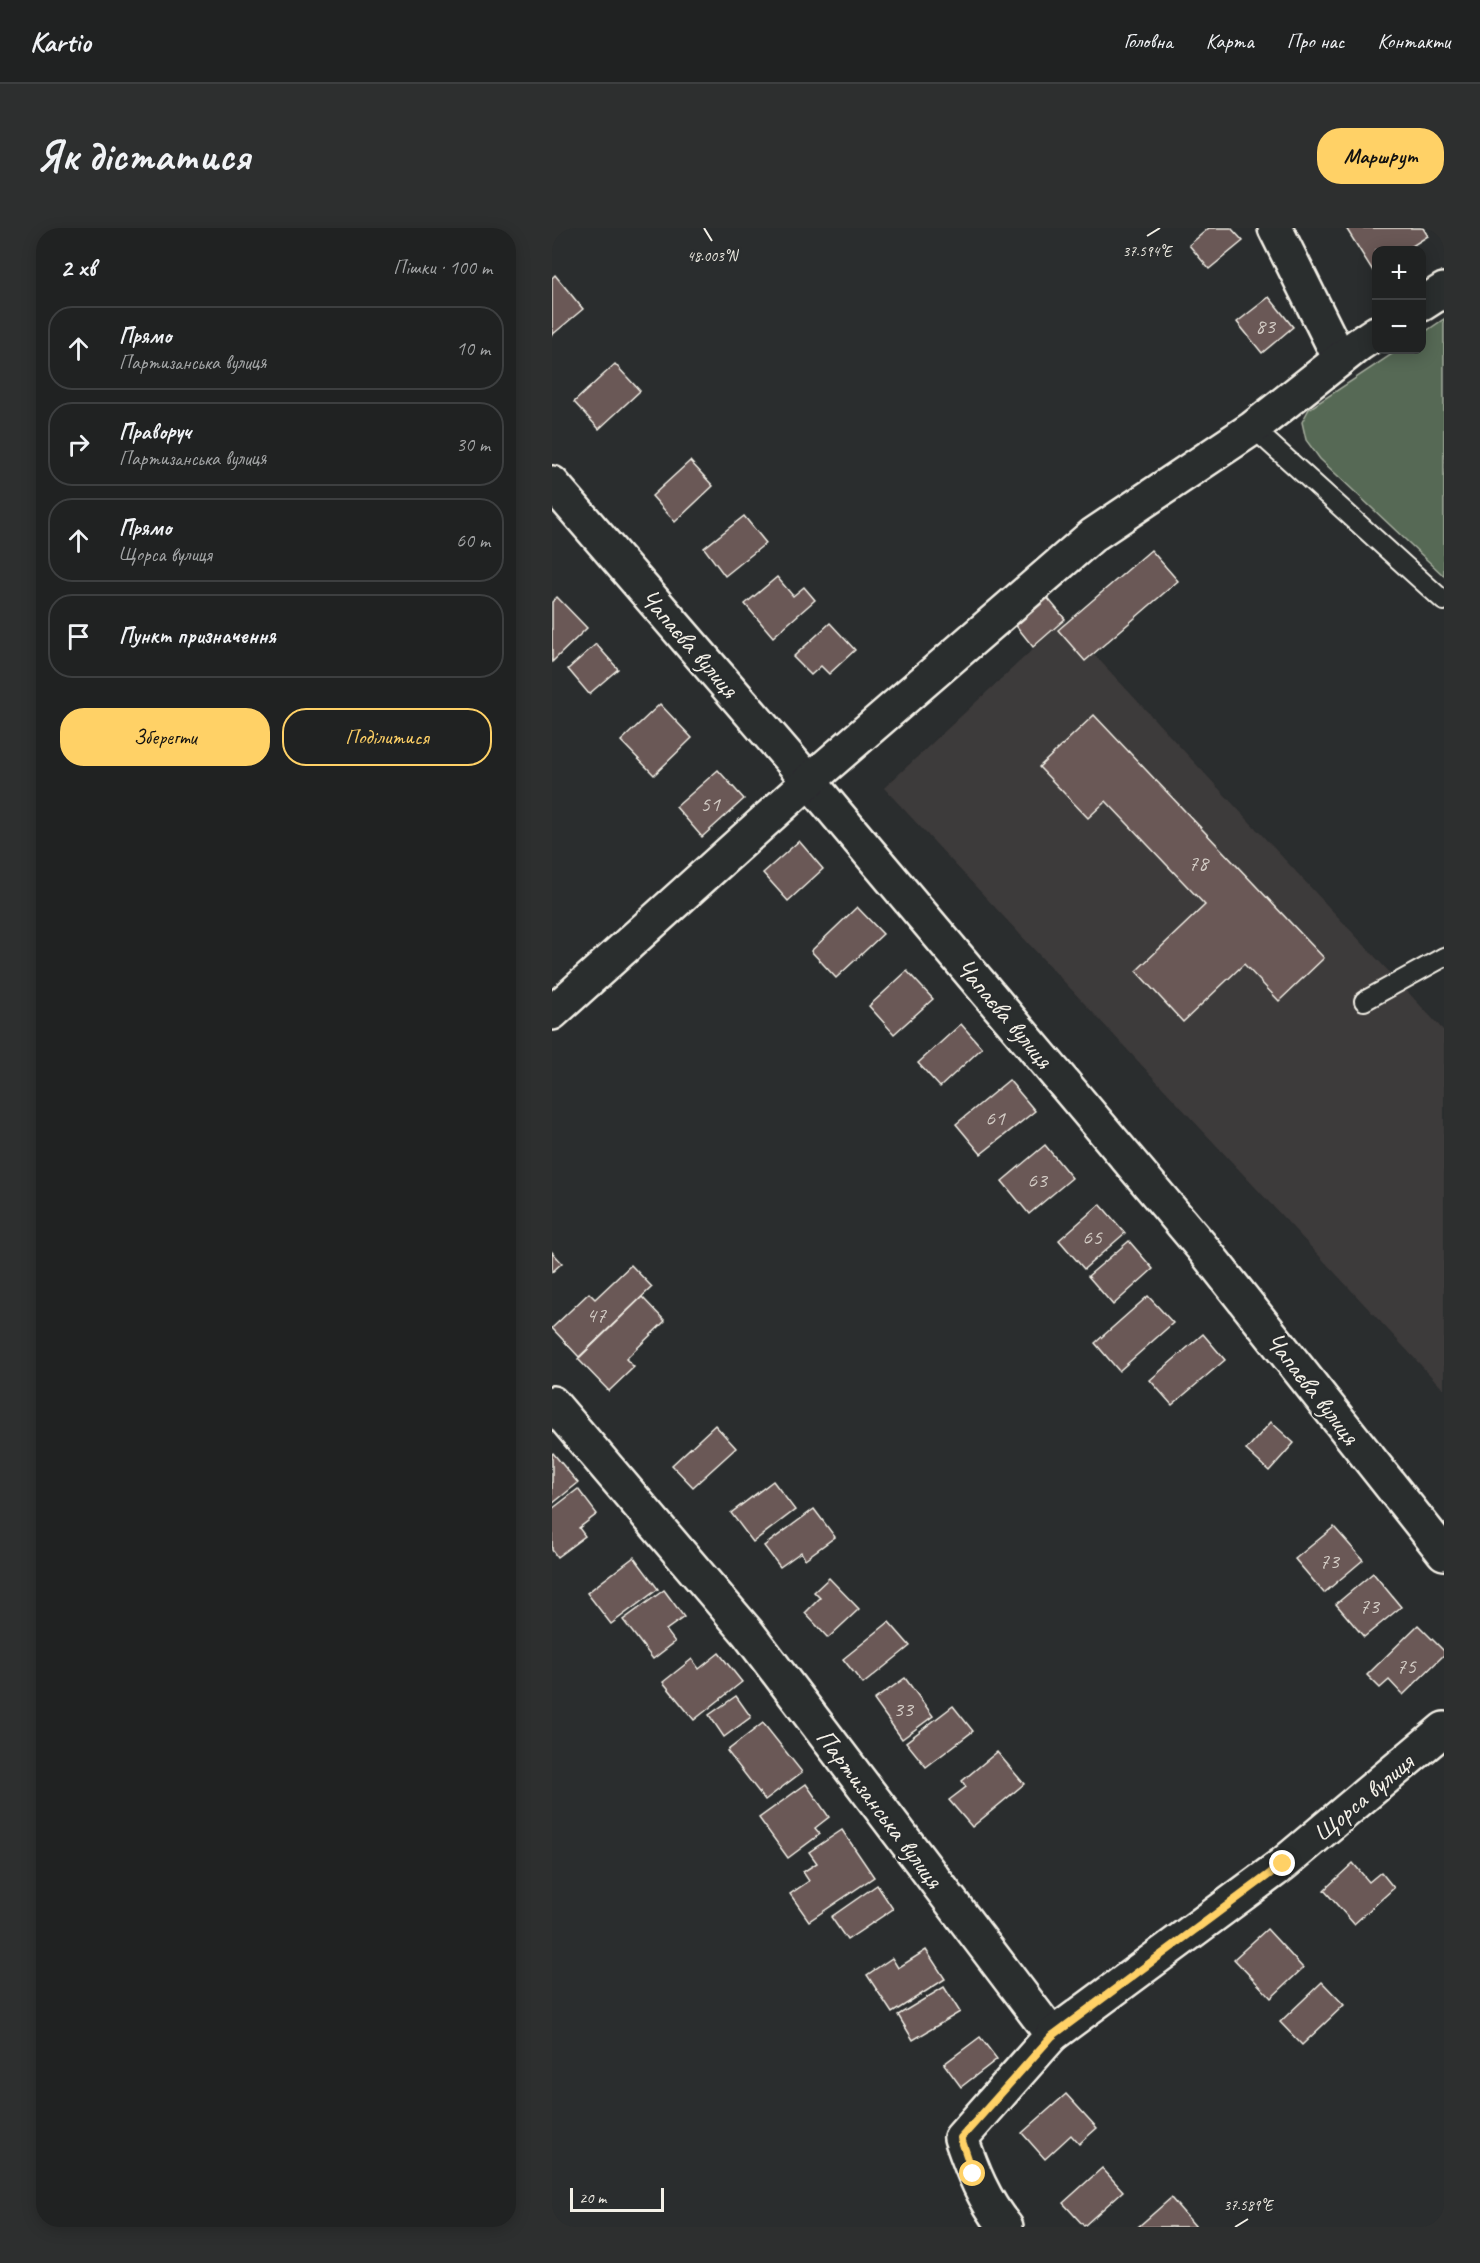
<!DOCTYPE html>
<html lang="uk">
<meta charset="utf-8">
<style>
body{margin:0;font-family:Caveat,sans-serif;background:#2d2f2f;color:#f1f3f6}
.controls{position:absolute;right:18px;top:18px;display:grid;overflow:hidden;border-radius:12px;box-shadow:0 3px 15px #0003}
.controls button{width:54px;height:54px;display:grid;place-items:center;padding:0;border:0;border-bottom:2px solid #3d3f40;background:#202222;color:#f1f3f6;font:30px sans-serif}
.scale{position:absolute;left:18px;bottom:15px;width:94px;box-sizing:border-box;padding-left:6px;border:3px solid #f4f1e8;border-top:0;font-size:16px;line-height:21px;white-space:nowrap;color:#f4f1e8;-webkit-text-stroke:4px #2a2d2e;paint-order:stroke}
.stop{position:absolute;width:18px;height:18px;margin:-14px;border:4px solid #ffd166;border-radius:50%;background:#fff}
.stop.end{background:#ffd166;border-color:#fff;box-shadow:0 2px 6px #0008}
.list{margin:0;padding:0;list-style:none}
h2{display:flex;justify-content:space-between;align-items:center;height:78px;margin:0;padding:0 24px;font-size:26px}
h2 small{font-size:20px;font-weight:400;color:#a2a4a5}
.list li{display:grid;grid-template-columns:39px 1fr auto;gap:18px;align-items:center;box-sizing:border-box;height:84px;margin:0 12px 12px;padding:0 12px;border:2px solid #3d3f40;border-radius:24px}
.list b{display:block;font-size:22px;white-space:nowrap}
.list p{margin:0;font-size:20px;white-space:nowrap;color:#a2a4a5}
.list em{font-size:20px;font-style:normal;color:#a2a4a5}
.actions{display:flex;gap:12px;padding:18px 24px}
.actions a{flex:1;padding:14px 0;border:2px solid #ffd166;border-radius:24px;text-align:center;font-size:21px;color:#ffd166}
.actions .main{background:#ffd166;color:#111}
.icon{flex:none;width:33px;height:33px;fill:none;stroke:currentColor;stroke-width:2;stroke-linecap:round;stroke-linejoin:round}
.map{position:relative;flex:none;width:892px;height:1999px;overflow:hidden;border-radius:24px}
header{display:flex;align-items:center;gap:36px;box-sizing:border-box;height:84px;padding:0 30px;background:#202222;border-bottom:2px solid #3d3f40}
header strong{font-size:28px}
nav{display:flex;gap:33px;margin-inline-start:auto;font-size:21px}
.intro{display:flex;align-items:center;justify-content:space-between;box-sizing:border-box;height:144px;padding:0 36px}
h1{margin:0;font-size:42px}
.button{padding:15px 27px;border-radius:24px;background:#ffd166;color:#111;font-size:21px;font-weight:700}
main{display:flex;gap:36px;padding:0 36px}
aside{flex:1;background:#202222;border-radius:24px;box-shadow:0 3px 15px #0003}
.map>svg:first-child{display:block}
.built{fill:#3e3a3a}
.green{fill:#566954;stroke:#a5ad9e;stroke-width:1.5}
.building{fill:#6b5857;stroke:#f4f1e8;stroke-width:1.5}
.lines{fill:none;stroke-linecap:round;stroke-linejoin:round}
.lane-casing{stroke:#f4f1e8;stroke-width:22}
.street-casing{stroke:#f4f1e8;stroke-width:38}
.lane{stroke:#2a2d2e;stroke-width:18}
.street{stroke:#2a2d2e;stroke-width:33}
.route{stroke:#ffd166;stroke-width:8}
.ticks{fill:none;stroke:#f4f1e8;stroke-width:2}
.labels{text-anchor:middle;stroke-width:5;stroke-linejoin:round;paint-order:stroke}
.number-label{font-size:22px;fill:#d2cbc4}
.street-label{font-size:26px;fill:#f4f1e8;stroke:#2a2d2e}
.ticks-label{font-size:15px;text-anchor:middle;fill:#f4f1e8;stroke:#2a2d2e;stroke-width:5;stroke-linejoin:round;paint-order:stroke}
</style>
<header>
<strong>Kartio</strong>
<nav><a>Головна</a><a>Карта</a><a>Про нас</a><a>Контакти</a></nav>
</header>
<div class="intro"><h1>Як дістатися</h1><a class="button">Маршрут</a></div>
<main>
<aside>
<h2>2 хв<small>Пішки · 100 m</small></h2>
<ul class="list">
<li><svg class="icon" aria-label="ahead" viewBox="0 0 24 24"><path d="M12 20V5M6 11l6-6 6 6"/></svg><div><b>Прямо</b><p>Партизанська вулиця</p></div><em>10 m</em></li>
<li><svg class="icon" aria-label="right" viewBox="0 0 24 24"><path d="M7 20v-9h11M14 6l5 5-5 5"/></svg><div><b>Праворуч</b><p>Партизанська вулиця</p></div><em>30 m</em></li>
<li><svg class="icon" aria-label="ahead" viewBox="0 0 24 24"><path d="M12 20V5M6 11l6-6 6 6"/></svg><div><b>Прямо</b><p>Щорса вулиця</p></div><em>60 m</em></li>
<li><svg class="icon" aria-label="arrive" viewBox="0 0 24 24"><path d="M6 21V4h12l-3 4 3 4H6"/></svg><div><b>Пункт призначення</b></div></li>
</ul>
<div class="actions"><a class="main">Зберегти</a><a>Поділитися</a></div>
</aside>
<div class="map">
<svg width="892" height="1999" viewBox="0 0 892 1999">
<rect width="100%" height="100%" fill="#2a2d2e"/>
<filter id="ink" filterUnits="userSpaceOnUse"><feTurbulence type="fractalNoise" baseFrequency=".0167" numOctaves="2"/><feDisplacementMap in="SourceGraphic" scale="12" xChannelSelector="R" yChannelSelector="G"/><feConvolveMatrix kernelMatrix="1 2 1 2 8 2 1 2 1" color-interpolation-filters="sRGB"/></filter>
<g filter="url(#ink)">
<polygon class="built" points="511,393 892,803 892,1162 332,560"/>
<polygon class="green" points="892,91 892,348 768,231 754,212 750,194 757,181 846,122 870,122 870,106"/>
<g class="building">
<polygon points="657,0 679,0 691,13 657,41 637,17"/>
<polygon points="794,0 871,0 876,8 854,22 824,22 824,41 821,43"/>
<polygon points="3,47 31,81 0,107 0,50"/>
<polygon points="717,69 741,99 710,125 685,94"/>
<polygon points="63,136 88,163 47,201 22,174"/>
<polygon points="138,233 161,258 123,294 100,268"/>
<polygon points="192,288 214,315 173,348 152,320"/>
<polygon points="599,322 626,353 533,433 506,402"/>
<polygon points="225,349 241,368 252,359 263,372 221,409 193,376"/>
<polygon points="493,367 513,391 481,419 462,395"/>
<polygon points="5,369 35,400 0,434 0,374"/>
<polygon points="278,395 303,422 277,446 269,438 259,447 241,429"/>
<polygon points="44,416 66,441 37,466 16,441"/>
<polygon points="108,476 140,510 102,547 69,513"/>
<polygon points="542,487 772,730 727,773 692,736 631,794 584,743 653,677 554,573 536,590 487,539"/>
<polygon points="166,542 192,571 150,609 124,579"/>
<polygon points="247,613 271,641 236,673 211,645"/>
<polygon points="305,679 331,706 284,750 259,723"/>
<polygon points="355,743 381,771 342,806 317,778"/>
<polygon points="409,796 430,820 388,859 366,835"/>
<polygon points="457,852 483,883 429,926 404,896"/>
<polygon points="493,917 520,950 477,986 450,953"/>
<polygon points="548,976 573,1005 532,1041 507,1012"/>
<polygon points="577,1013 601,1041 561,1077 536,1048"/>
<polygon points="0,1024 10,1035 0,1044"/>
<polygon points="79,1037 100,1059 27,1129 0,1100 37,1065 43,1071"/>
<polygon points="596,1068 621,1095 567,1143 543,1115"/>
<polygon points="90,1069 113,1093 74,1131 82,1139 57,1163 26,1131"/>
<polygon points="651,1106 673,1132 620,1177 598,1152"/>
<polygon points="719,1194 742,1215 717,1243 694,1222"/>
<polygon points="163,1197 184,1220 141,1259 120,1237"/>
<polygon points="1,1225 26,1255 0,1276 0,1226"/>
<polygon points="221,1253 243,1282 201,1314 179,1285"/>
<polygon points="26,1261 45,1286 27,1300 33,1308 5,1329 0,1322 0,1281"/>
<polygon points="262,1281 283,1309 253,1331 249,1324 228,1339 212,1318"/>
<polygon points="782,1299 811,1332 772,1365 743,1331"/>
<polygon points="82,1329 106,1361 59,1396 35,1365"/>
<polygon points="821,1345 849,1379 812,1409 784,1376"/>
<polygon points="277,1350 307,1381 276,1410 253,1385 268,1370 262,1364"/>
<polygon points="112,1362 132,1389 114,1402 123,1414 101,1431 71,1392"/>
<polygon points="337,1394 358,1418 311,1456 291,1431"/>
<polygon points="866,1397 892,1423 892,1427 851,1467 837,1452 828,1460 815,1447"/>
<polygon points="167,1425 190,1454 142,1492 111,1454 140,1431 147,1441"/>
<polygon points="353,1450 381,1488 350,1511 322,1472"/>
<polygon points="184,1468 199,1489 172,1509 157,1487"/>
<polygon points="401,1478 421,1503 374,1539 354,1514"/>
<polygon points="211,1495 250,1544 213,1572 175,1523"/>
<polygon points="445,1524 472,1556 420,1599 397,1572 414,1559 410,1553"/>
<polygon points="254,1556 277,1589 263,1600 268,1606 236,1630 207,1590"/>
<polygon points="290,1602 322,1649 257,1693 238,1666 257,1653 251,1644 265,1635 257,1624"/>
<polygon points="801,1635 817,1654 829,1644 842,1660 802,1696 772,1662"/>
<polygon points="325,1657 341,1681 295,1712 279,1689"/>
<polygon points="715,1701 751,1740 719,1770 682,1731"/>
<polygon points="374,1722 393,1751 340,1785 315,1747 340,1730 346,1740"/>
<polygon points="770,1754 792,1777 750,1817 728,1794"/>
<polygon points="392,1759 408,1784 361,1812 346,1787"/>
<polygon points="428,1809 445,1831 409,1859 392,1836"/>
<polygon points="514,1866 545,1900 527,1916 519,1907 493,1931 470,1905"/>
<polygon points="550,1940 571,1963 532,1998 511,1975"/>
<polygon points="619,1970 644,1999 586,1999"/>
</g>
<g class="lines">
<g class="lane-casing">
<g id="lane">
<polyline points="701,200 892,373"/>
<polyline points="812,773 892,729"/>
</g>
</g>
<g class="street-casing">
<g id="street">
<polyline points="723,0 788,131"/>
<polyline points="870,76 892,62"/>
<polyline points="0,255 257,553 649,1018 892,1325"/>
<polyline points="0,785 257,553 541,307 701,200 806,117 824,105"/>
<path d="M0,1175L196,1405L500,1807L409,1910C420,1942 432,1973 454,1999"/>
<polyline points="500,1807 731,1636 892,1501"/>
</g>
</g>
<use href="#lane" class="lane"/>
<use href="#street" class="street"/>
</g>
</g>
<g class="lines" filter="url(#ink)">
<polyline class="route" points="421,1946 409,1910 500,1808 731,1636"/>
</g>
<path class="ticks" d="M152,0L160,13M595,8L608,0M683,1999L696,1991"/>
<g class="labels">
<g class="number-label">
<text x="713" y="105">83</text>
<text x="158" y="583">51</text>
<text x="646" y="642">78</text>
<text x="443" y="897">61</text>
<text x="485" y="959">63</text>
<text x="540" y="1016">65</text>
<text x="44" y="1094">47</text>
<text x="777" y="1340">73</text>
<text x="817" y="1385">73</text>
<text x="854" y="1445">75</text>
<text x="351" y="1488">33</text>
</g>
<g class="street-label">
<text transform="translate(138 415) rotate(49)" y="9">Чапаєва вулиця</text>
<text transform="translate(453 785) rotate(50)" y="9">Чапаєва вулиця</text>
<text transform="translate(761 1160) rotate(52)" y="9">Чапаєва вулиця</text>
<text transform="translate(811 1569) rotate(-40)" y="9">Щорса вулиця</text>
<text transform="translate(328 1580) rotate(53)" y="9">Партизанська вулиця</text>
</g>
</g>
<g class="ticks-label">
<text x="595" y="28">37.594°E</text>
<text x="160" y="33">48.003°N</text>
<text x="696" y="1982">37.589°E</text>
</g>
</svg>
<div class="controls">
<button>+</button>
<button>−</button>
</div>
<div class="scale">20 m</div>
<div class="stop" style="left:421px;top:1946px"></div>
<div class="stop end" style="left:731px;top:1636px"></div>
</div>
</main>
